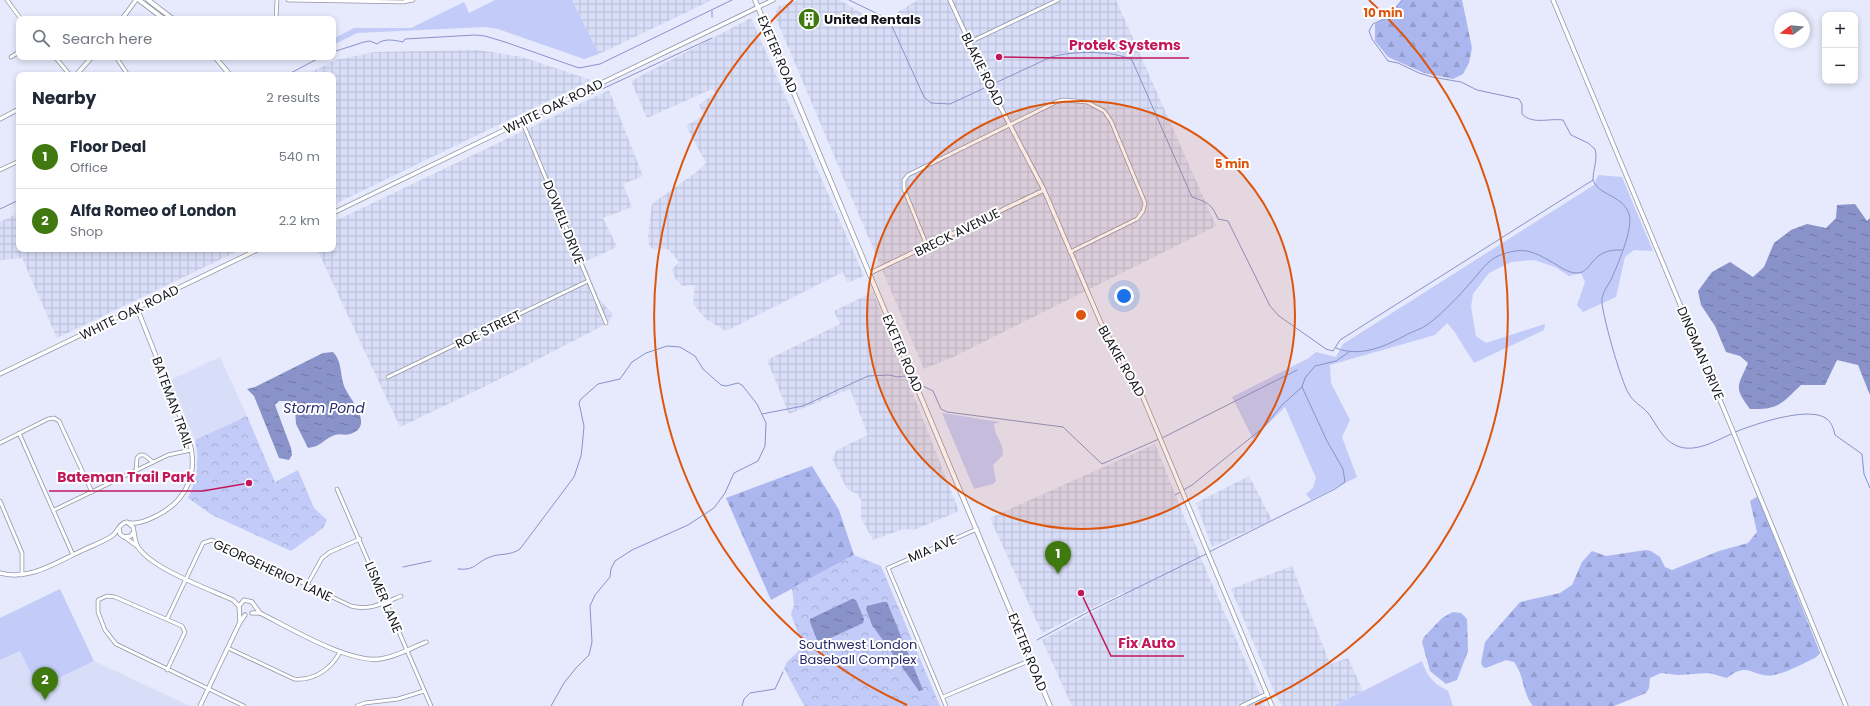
<!DOCTYPE html>
<meta charset="utf-8">
<style>
body{margin:0;font-family:Poppins,sans-serif;background:#f6f6f7;color:#1f2937}
.controls{position:absolute;right:12px;top:12px;display:grid;overflow:hidden;border-radius:8px;box-shadow:0 2px 6px #0003}
.controls button{width:36px;height:36px;display:grid;place-items:center;padding:0;border:0;border-bottom:1px solid #e0e1e3;background:#fff;color:#1f2937;font:20px sans-serif}
.compass{position:absolute;left:1774px;top:12px;width:36px;height:36px;border-radius:50%;background:#fff;box-shadow:0 2px 6px #0003;rotate:254deg}
.you{position:absolute;left:1124px;top:296px;width:14px;height:14px;margin:-10px;border:3px solid #fff;border-radius:50%;background:#1a73e8;box-shadow:0 0 0 6px #1a73e833}
.badge{display:grid;place-items:center;width:26px;height:26px;border-radius:50%;background:#3f790f;color:#fff;font-size:13px;font-weight:700}
.pin{position:absolute;translate:-50% -33px;filter:drop-shadow(0 1px 2px #0008)}
.pin::after{content:'';position:absolute;top:21px;width:14px;height:12px;background:inherit;clip-path:polygon(0 0,100% 0,50% 100%)}
.list{margin:0;padding:0;list-style:none}
h2{display:flex;justify-content:space-between;align-items:center;height:52px;margin:0;padding:0 16px;font-size:17px}
h2 small{font-size:13px;font-weight:400;color:#747a83}
.list li{display:grid;grid-template-columns:26px 1fr auto;gap:12px;align-items:center;box-sizing:border-box;height:64px;padding:0 16px;border-top:1px solid #e0e1e3}
.list b{display:block;font-size:15px;white-space:nowrap}
.list p{margin:0;font-size:13px;white-space:nowrap;color:#747a83}
.list em{font-size:13px;font-style:normal;color:#747a83}
.icon{flex:none;width:22px;height:22px;fill:none;stroke:currentColor;stroke-width:2;stroke-linecap:round;stroke-linejoin:round}
.map{position:relative;flex:none;width:1870px;height:706px;overflow:hidden}
.search{position:absolute;background:#fff;box-shadow:0 2px 6px #0003;left:16px;top:16px;width:320px;height:44px;display:flex;align-items:center;gap:10px;box-sizing:border-box;padding:0 14px;border-radius:8px;color:#747a83;font-size:15px}
.panel{position:absolute;background:#fff;box-shadow:0 2px 6px #0003;left:16px;top:72px;width:320px;height:180px;border-radius:8px}
.map>svg:first-child{display:block}
.built{fill:#d9def8}
.industrial{fill:url(#industrial-grid)}
.grass{fill:#c3cbf9}
.forest{fill:url(#forest-firs)}
.park{fill:url(#park-crowns)}
.water{fill:url(#water-ripples)}
.lines{fill:none;stroke-linecap:round;stroke-linejoin:round}
.stream{stroke:#8992c9;stroke-width:1}
.minor-casing{stroke:#9195a5;stroke-width:4.5}
.tertiary-casing{stroke:#9195a5;stroke-width:5}
.secondary-casing{stroke:#9195a5;stroke-width:5.5}
.minor{stroke:#fff;stroke-width:3}
.tertiary{stroke:#fff;stroke-width:3.5}
.secondary{stroke:#fff;stroke-width:4}
.ring{fill:none;stroke:#dd560d;stroke-width:2}
.labels{text-anchor:middle;stroke-width:4;stroke-linejoin:round;paint-order:stroke}
.poi-label{font-size:13px;font-weight:bold;fill:#15161d;stroke:#fff;text-anchor:start}
.street-label{font-size:13px;fill:#15161d;stroke:#fff}
.park-label{font-size:13px;fill:#262869;stroke:#fff}
.water-label{font-size:14px;font-style:italic;fill:#292c6e;stroke:#fff}
.centre{fill:#dd560d;stroke:#fff;stroke-width:2}
.ring-label{font-size:12px;text-anchor:middle;font-weight:bold;fill:#dd560d;stroke:#fff;stroke-width:4;stroke-linejoin:round;paint-order:stroke}
.leader{fill:none;stroke:#c2185b;stroke-width:1.5}
.callout-dot{fill:#c2185b;stroke:#fff;stroke-width:1.5}
.callout-label{font-size:14px;text-anchor:middle;font-weight:bold;fill:#c2185b;stroke:#fff;stroke-width:4;stroke-linejoin:round;paint-order:stroke}
</style>
<div class="map">
<svg width="1870" height="706" viewBox="0 0 1870 706">
<defs>
<pattern id="industrial-grid" width="8" height="8" patternUnits="userSpaceOnUse"><rect width="8" height="8" fill="#d9def8"/><path d="M0 4h8M4 0v8" fill="none" stroke="#b9bed4"/></pattern>
<pattern id="forest-firs" width="22" height="20" patternUnits="userSpaceOnUse"><rect width="22" height="20" fill="#acb7f0"/><path d="M5 1l3.5 6h-7zM16 11l3.5 6h-7z" fill="#939dcd"/></pattern>
<pattern id="park-crowns" width="20" height="18" patternUnits="userSpaceOnUse"><rect width="20" height="18" fill="#c3cbf9"/><path d="M2 6a3 3 0 1 1 6 0M12 15a3 3 0 1 1 6 0" fill="none" stroke="#a7aed5"/></pattern>
<pattern id="water-ripples" width="26" height="14" patternUnits="userSpaceOnUse"><rect width="26" height="14" fill="#8992c9"/><path d="M2 4q2-2 4 0t4 0M15 11q2-2 4 0t4 0" fill="none" stroke="#6f76a3"/></pattern>
</defs>
<rect width="100%" height="100%" fill="#e6eafc"/>
<g class="built">
<polygon points="220,357 247,416 195,440 170,380"/>
<polygon points="20,651 38,687 94,661 190,706 0,706 0,660"/>
</g>
<g class="industrial">
<polygon points="572,0 712,0 599,54"/>
<polygon points="799,0 840,0 866,16 873,27 918,0 1116,0 1216,226 953,357 924,369 775,16 777,7"/>
<polygon points="751,18 864,276 847,283 843,272 726,331 706,319 693,304 695,285 682,286 675,278 672,270 679,262 669,250 659,248 654,250 649,245 648,236 652,204 699,170 706,163 686,126 704,115 699,105 715,93 712,89 647,118 631,81"/>
<polygon points="478,50 522,57 591,80 333,205 333,75 305,75 336,60 375,52"/>
<polygon points="609,90 643,176 623,184 632,207 603,218 617,247 584,262 599,299 612,313 611,319 608,323 490,384 400,427 317,249 333,249 333,222"/>
<polygon points="19,213 19,249 242,249 57,338 22,258 0,260 0,222"/>
<polygon points="873,292 959,511 914,530 903,529 873,540 861,518 861,500 857,494 847,489 832,458 837,450 868,435 850,389 789,414 767,360 840,324 834,311"/>
<polygon points="1155,444 1200,556 1265,706 1072,706 1042,640 1125,595 1124,592 1042,633 990,518"/>
<polygon points="1249,476 1272,520 1212,547 1196,503"/>
<polygon points="1292,566 1330,664 1348,658 1363,691 1334,706 1282,706 1275,694 1231,589"/>
</g>
<g class="grass">
<polygon points="495,0 572,0 599,54 584,59 498,29 485,27 357,33 333,45 333,39 354,28 411,28 464,2 469,13"/>
<polygon points="1598,175 1622,177 1653,251 1634,250 1625,257 1616,297 1583,312 1577,305 1585,282 1581,273 1569,276 1555,267 1534,260 1511,262 1489,273 1473,294 1471,307 1476,336 1486,343 1545,324 1544,330 1474,363 1454,331 1447,323 1435,335 1330,365 1331,383 1350,420 1342,437 1357,477 1311,500 1306,494 1313,488 1316,478 1285,407 1253,439 1232,397 1309,358 1316,352 1336,357 1343,344 1594,185"/>
<path d="M942,413L1000,422L994,424C994,436 1004,443 1003,455L993,465L996,481L993,484L974,489Z"/>
<polygon points="60,589 94,661 38,688 20,651 0,660 0,618"/>
<path d="M1422,661C1428,678 1432,682 1448,691L1453,706H1334Z"/>
</g>
<g class="forest">
<polygon points="1402,0 1462,0 1472,48 1469,63 1463,74 1453,79 1424,73 1388,57 1375,41 1375,24 1389,16"/>
<polygon points="812,466 839,510 854,555 771,600 726,498"/>
<path d="M1758,496L1820,653L1815,658C1804,663 1786,673 1774,675C1753,679 1749,660 1727,678L1709,673L1678,675L1661,673L1650,678L1649,688L1646,693L1614,706H1533C1522,693 1525,677 1514,662L1506,660L1486,668L1483,667L1481,663L1485,642L1520,602L1560,593L1572,585L1582,562L1592,551L1606,556L1646,550L1651,551L1660,557L1665,567L1672,570L1719,551L1748,543L1757,532L1750,501Z"/>
<polygon points="1453,612 1461,613 1467,619 1468,651 1457,680 1446,684 1430,671 1422,642 1424,637 1442,618"/>
</g>
<g class="park">
<path d="M247,416L275,482L298,470L314,508L327,520L323,528L291,551L212,515L188,498C197,479 200,462 195,440Z"/>
<polygon points="854,555 881,566 940,706 805,706 802,702 784,668 787,662 803,647 791,614 794,605 792,588"/>
</g>
<g class="water">
<path d="M1855,204L1867,221L1870,218V395L1858,365L1837,360L1825,385H1801C1782,403 1779,410 1750,409C1734,387 1737,388 1748,363L1740,356L1726,352L1715,326L1701,305L1698,291L1712,272L1730,262L1753,277L1764,267L1774,243L1791,230L1807,224L1826,228L1836,218L1837,205Z"/>
<path d="M333,352C342,361 340,374 344,386C349,399 376,426 350,434C345,436 339,433 335,435C323,439 323,446 308,448L296,424L295,408L290,401H279L275,405L291,448L292,455L289,460L279,458L254,396L247,389L255,387L323,353Z"/>
<polygon points="852,599 856,600 864,619 863,623 822,642 817,640 810,622 810,619"/>
<polygon points="883,602 887,602 923,690 919,691 872,625 866,609 867,606"/>
</g>
<g class="lines">
<g class="stream">
<path d="M849,0L884,17L891,24L924,97L931,103L950,104L1051,57C1072,51 1113,50 1132,60L1192,197C1207,202 1212,204 1218,219L1228,221L1270,306L1279,316L1326,349L1333,351L1340,340L1593,180C1593,168 1598,161 1595,149L1588,143L1571,135L1563,120C1548,118 1533,125 1522,114V104L1519,99L1477,90L1461,82L1432,77L1419,73L1398,63L1388,61L1372,39L1369,31L1373,24L1388,17L1402,0"/>
<polyline points="712,17 712,11"/>
<path d="M333,52L364,42L370,41L377,44C384,38 394,40 403,42L405,39L475,35L485,36L505,42L579,68L600,64L732,0"/>
<polyline points="306,59 315,59"/>
<polyline points="287,75 321,57"/>
<polyline points="587,96 712,38"/>
<path d="M1593,180C1598,196 1622,194 1629,214C1634,228 1617,266 1611,280C1608,285 1603,292 1602,299C1600,308 1622,385 1629,394C1633,402 1642,406 1648,413C1656,423 1662,439 1675,445C1696,456 1723,436 1743,429C1762,422 1811,406 1827,419C1832,423 1834,430 1835,435L1862,454L1864,474L1870,488"/>
<polyline points="0,209 19,200"/>
<path d="M1336,348C1361,358 1386,346 1408,334C1414,331 1421,329 1427,325C1443,313 1459,296 1472,281C1480,272 1488,260 1498,256C1525,245 1534,252 1557,265C1563,269 1570,273 1577,273C1593,273 1590,248 1622,250"/>
<polyline points="917,383 933,391 941,409 947,412 1063,427 1102,464 1159,439"/>
<polyline points="762,414 803,406 868,376 889,375 898,377 904,376 912,380"/>
<polyline points="1162,438 1297,370"/>
<polyline points="1175,495 1192,485 1264,427 1282,405 1302,387 1305,378 1315,366 1336,361 1349,352"/>
<polyline points="1209,552 1335,489 1345,482 1343,469 1327,441 1302,387"/>
<polyline points="403,567 431,561"/>
<path d="M458,569C476,571 476,562 490,557C500,553 510,556 520,549L574,477L581,456L582,448L584,426L579,403L581,399L598,384L620,379L632,362L646,353L667,346L680,347L695,356L703,369L721,385L726,386L738,383L742,385L757,404L766,423L765,446L758,461L734,473L725,493L714,508L688,525L632,550L615,561L611,569L610,577L595,595L590,606L592,642L589,655L576,668L564,683L551,706"/>
<polyline points="1037,640 1090,611 1206,554"/>
<polyline points="742,706 744,699 750,693 775,689 783,672"/>
</g>
<g class="minor-casing">
<g id="minor">
<polyline points="7,0 21,19"/>
<polyline points="288,0 403,2 413,0"/>
<polyline points="276,19 277,0"/>
<polyline points="970,42 1058,0"/>
<polyline points="11,57 19,52"/>
<polyline points="55,57 70,75"/>
<polyline points="116,57 128,75"/>
<polyline points="522,121 606,323"/>
<polyline points="0,170 19,161"/>
<polyline points="927,246 904,189 904,180 908,175 1056,102 1063,100 1087,102 1104,111 1111,121 1145,203 1143,211 1137,219 1070,252"/>
<polyline points="388,377 588,281"/>
<polyline points="19,433 73,555"/>
<polyline points="0,443 48,419 54,418 59,421 92,492"/>
<polyline points="136,471 137,458 140,455 144,455 153,462"/>
<polyline points="337,489 431,706"/>
<polyline points="0,501 22,553 22,575"/>
<polyline points="54,510 168,455 191,450"/>
<polyline points="307,585 322,558 330,552 360,539"/>
<path d="M167,619L203,543L212,540L351,606C369,611 384,603 401,596"/>
<path d="M228,648L294,679C314,681 331,669 340,652"/>
<polyline points="167,670 185,632 182,626 115,597 107,596 98,600 98,612 105,630 116,644 244,706"/>
<polyline points="943,697 1031,660"/>
<polyline points="357,706 365,703 398,699 424,691"/>
<polyline points="946,706 888,568 977,529"/>
</g>
</g>
<g class="tertiary-casing">
<g id="tertiary">
<polyline points="950,0 988,83"/>
<polyline points="1553,0 1730,424 1846,706"/>
<polyline points="122,19 136,0"/>
<polyline points="76,75 92,57"/>
<polyline points="991,89 1044,190 1101,323 1142,395 1272,706"/>
<polyline points="0,119 19,109"/>
<polyline points="333,213 773,0"/>
<polyline points="870,273 1044,190"/>
<polyline points="0,374 259,249"/>
<path d="M130,523C139,524 146,521 154,517C187,502 200,472 188,437L137,308"/>
<polyline points="119,528 120,534 124,537 131,536 133,533"/>
<polyline points="126,538 137,546"/>
<path d="M0,573C29,581 55,563 81,551C91,546 103,542 112,536C118,532 119,523 127,522L133,527C135,535 134,540 138,547C152,569 209,589 233,600L239,606"/>
<path d="M252,613H260C290,628 348,663 380,659C396,657 411,648 426,642"/>
<polyline points="240,621 239,606 244,600 252,602 260,613"/>
<polyline points="200,706 240,622 245,615"/>
<polyline points="1242,706 1267,694"/>
</g>
</g>
<g class="secondary-casing">
<g id="secondary">
<polyline points="139,0 164,19"/>
<polyline points="148,0 173,19"/>
<polyline points="755,0 1050,706"/>
<polyline points="215,57 230,75"/>
</g>
</g>
<use href="#minor" class="minor"/>
<use href="#tertiary" class="tertiary"/>
<use href="#secondary" class="secondary"/>
</g>
<circle cx="1081" cy="315" r="214" fill="#dd560d" fill-opacity=".12"/>
<g class="ring">
<circle cx="1081" cy="315" r="214"/>
<path d="M907 705A427 427 0 0 1 793 0M1369 0A427 427 0 0 1 1255 705"/>
</g>
<defs>
<g id="building-disc" transform="scale(1.15)"><circle r="9.5" fill="#3f790f" stroke="#fff"/><path d="M-4-6H4V6H1V3H-1V6H-4ZM-2.5-4.3h1.7v1.8h-1.7ZM.8-4.3h1.7v1.8H.8ZM-2.5-1h1.7V.8h-1.7ZM.8-1h1.7V.8H.8Z" fill="#fff"/></g>
</defs>
<g fill-rule="evenodd">
<use href="#building-disc" x="809" y="19"/>
</g>
<g class="labels">
<g class="poi-label">
<text x="824" y="24">United Rentals</text>
</g>
<g class="street-label">
<text transform="translate(778 54) rotate(67)" y="5">EXETER ROAD</text>
<text transform="translate(983 69) rotate(64)" y="5">BLAKIE ROAD</text>
<text transform="translate(553 106) rotate(-26)" y="5">WHITE OAK ROAD</text>
<text transform="translate(564 222) rotate(68)" y="5">DOWELL DRIVE</text>
<text transform="translate(957 232) rotate(-26)" y="5">BRECK AVENUE</text>
<text transform="translate(129 312) rotate(-26)" y="5">WHITE OAK ROAD</text>
<text transform="translate(488 329) rotate(-26)" y="5">ROE STREET</text>
<text transform="translate(903 353) rotate(67)" y="5">EXETER ROAD</text>
<text transform="translate(1701 353) rotate(67)" y="5">DINGMAN DRIVE</text>
<text transform="translate(1122 361) rotate(60)" y="5">BLAKIE ROAD</text>
<text transform="translate(173 402) rotate(70)" y="5">BATEMAN TRAIL</text>
<text transform="translate(932 548) rotate(-23)" y="5">MIA AVE</text>
<text transform="translate(273 570) rotate(25)" y="5">GEORGEHERIOT LANE</text>
<text transform="translate(384 597) rotate(67)" y="5">LISMER LANE</text>
<text transform="translate(1028 652) rotate(68)" y="5">EXETER ROAD</text>
</g>
<g class="park-label">
<text x="858" y="649">Southwest London<tspan x="858" dy="15">Baseball Complex</tspan></text>
</g>
<g class="water-label">
<text x="324" y="413">Storm Pond</text>
</g>
</g>
<circle cx="1081" cy="315" r="6" class="centre"/>
<g class="ring-label">
<text x="1383" y="17">10 min</text>
<text x="1232" y="168">5 min</text>
</g>
<path class="leader" d="M999 57L1061 58H1189M249 483L203 491H49M1081 593L1111 656H1184"/>
<g class="callout-dot">
<circle cx="999" cy="57" r="4"/>
<circle cx="249" cy="483" r="4"/>
<circle cx="1081" cy="593" r="4"/>
</g>
<g class="callout-label">
<text x="1125" y="50">Protek Systems</text>
<text x="126" y="482">Bateman Trail Park</text>
<text x="1147" y="648">Fix Auto</text>
</g>
</svg>
<div class="controls">
<button>+</button>
<button>−</button>
</div>
<svg class="compass" viewBox="-18 -18 36 36"><path d="M0-13l5 13h-10z" fill="#e53935"/><path d="M0 13l5-13h-10z" fill="#747a83"/></svg>
<div class="you"></div>
<div class="pin badge" style="left:1058px;top:574px">1</div>
<div class="pin badge" style="left:45px;top:700px">2</div>
<div class="search"><svg class="icon" aria-label="search" viewBox="0 0 24 24"><circle cx="10" cy="10" r="6"/><path d="M15 15l6 6"/></svg>Search here</div>
<section class="panel">
<h2>Nearby<small>2 results</small></h2>
<ul class="list">
<li><span class="badge">1</span><div><b>Floor Deal</b><p>Office</p></div><em>540 m</em></li>
<li><span class="badge">2</span><div><b>Alfa Romeo of London</b><p>Shop</p></div><em>2.2 km</em></li>
</ul>
</section>
</div>
